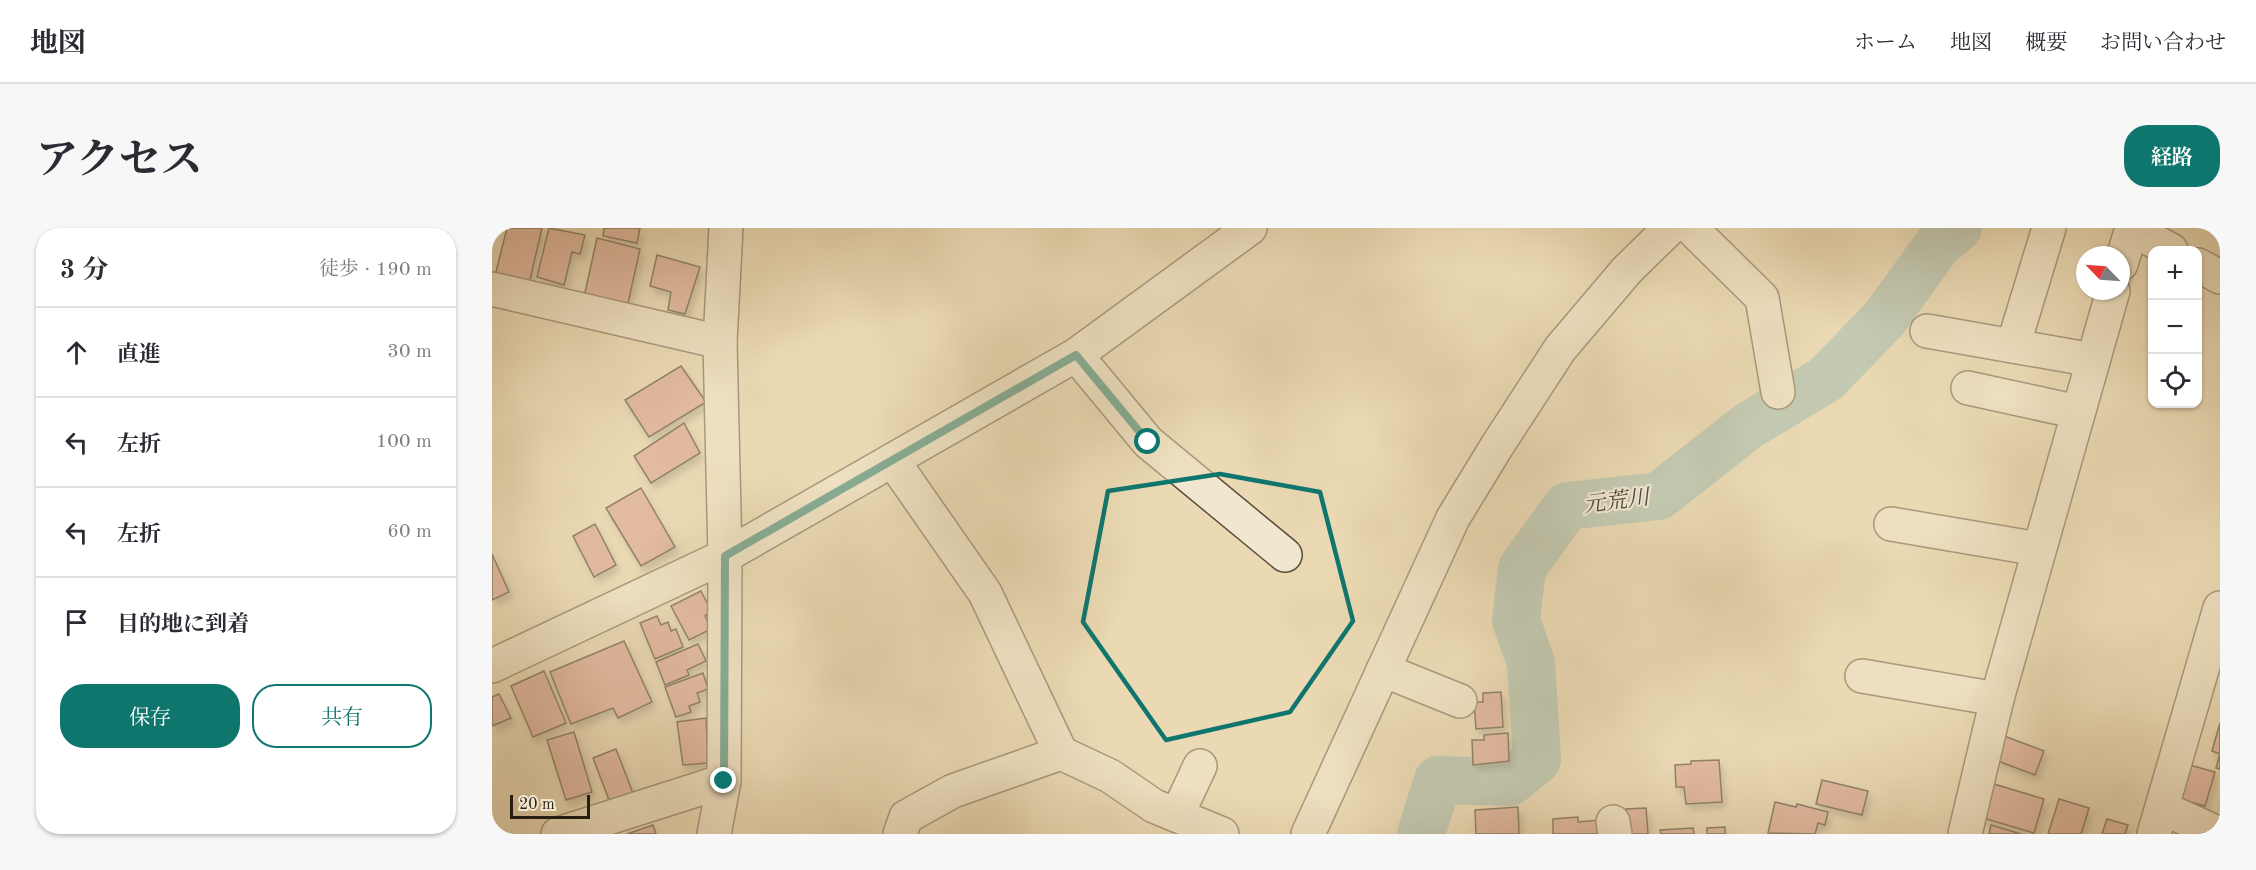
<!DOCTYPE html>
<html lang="ja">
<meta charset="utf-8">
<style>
body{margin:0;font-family:"Old Standard TT","Noto Serif JP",serif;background:#f7f7f7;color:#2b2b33}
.controls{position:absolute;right:18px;top:18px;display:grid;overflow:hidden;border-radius:12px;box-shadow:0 2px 4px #0004}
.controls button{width:54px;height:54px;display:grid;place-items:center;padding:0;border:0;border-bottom:2px solid #e1e1e2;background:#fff;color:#2b2b33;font:30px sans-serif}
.compass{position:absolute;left:1584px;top:18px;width:54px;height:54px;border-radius:50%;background:#fff;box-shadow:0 2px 4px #0004;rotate:295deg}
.scale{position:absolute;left:18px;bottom:15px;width:80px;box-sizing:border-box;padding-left:6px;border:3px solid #271d12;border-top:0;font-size:16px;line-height:21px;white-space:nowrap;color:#271d12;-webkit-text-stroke:4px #f1e6ce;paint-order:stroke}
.stop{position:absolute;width:18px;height:18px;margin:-14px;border:4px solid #0f766e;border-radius:50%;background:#fff}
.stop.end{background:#0f766e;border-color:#fff;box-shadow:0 2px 6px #0008}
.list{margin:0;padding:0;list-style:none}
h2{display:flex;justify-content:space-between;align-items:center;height:78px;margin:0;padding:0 24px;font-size:26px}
h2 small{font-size:20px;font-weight:400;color:#7c7c81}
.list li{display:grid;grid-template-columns:39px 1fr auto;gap:18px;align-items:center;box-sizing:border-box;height:90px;padding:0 24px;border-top:2px solid #e1e1e2}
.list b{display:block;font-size:22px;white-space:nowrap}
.list em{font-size:20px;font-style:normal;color:#7c7c81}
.actions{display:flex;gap:12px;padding:18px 24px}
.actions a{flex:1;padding:14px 0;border:2px solid #0f766e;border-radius:24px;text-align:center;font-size:21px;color:#0f766e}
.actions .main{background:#0f766e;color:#fff}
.icon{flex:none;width:33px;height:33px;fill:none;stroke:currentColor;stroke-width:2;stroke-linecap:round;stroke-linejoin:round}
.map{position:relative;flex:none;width:1728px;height:606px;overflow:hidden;border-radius:24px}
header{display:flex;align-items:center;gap:36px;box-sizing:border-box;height:84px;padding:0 30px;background:#fff;border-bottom:2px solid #e1e1e2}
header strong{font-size:28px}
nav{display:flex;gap:33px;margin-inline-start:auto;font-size:21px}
.intro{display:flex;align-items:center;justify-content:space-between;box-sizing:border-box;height:144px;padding:0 36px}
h1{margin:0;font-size:42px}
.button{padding:15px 27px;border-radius:24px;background:#0f766e;color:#fff;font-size:21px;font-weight:700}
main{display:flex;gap:36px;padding:0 36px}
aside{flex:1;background:#fff;border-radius:24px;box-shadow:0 2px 4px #0004}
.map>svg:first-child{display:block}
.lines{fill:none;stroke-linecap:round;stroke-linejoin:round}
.river{stroke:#98b9b2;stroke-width:48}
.building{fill:#d89587;stroke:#271d12;stroke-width:1.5;filter:url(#shadow)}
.minor-casing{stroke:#584c3a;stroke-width:36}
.minor{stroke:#f1e6ce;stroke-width:33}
.route{stroke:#0f766e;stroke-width:8}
.marked{fill:none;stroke:#0f766e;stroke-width:4.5;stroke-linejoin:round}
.labels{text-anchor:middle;stroke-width:4.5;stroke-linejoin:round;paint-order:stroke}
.water-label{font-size:22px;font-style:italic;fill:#494c42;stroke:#f1e6ce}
</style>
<header>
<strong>地図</strong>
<nav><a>ホーム</a><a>地図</a><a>概要</a><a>お問い合わせ</a></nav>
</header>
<div class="intro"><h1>アクセス</h1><a class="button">経路</a></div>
<main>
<aside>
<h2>3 分<small>徒歩 · 190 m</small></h2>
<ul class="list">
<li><svg class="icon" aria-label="ahead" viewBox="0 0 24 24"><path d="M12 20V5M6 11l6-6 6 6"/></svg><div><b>直進</b></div><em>30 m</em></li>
<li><svg class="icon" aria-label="left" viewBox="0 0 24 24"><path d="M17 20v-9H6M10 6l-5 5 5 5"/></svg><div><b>左折</b></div><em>100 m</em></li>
<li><svg class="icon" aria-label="left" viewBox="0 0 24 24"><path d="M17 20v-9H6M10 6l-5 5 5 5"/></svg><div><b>左折</b></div><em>60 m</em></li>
<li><svg class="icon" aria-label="arrive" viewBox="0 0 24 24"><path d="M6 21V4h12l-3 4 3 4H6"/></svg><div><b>目的地に到着</b></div></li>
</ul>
<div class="actions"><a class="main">保存</a><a>共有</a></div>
</aside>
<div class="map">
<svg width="1728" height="606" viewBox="0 0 1728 606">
<defs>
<filter id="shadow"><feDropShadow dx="3.5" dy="6" stdDeviation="3" flood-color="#0004"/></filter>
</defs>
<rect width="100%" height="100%" fill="#ead9b3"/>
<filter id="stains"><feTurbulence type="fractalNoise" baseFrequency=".00333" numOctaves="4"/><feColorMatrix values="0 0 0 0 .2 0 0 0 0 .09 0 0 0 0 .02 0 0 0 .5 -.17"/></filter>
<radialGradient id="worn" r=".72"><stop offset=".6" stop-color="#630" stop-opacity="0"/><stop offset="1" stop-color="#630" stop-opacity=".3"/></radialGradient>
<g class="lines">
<polyline class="river" points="929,606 946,552 1018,554 1045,532 1039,435 1024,392 1030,340 1075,278 1167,268 1256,198 1334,151 1393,90 1447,15 1466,0"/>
</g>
<g class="building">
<polygon points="15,0 50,0 36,60 2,52"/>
<polygon points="57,0 93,7 88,26 80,24 72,57 45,49"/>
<polygon points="112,0 148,0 145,15 111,8"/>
<polygon points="105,10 148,21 134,84 91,74"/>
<polygon points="165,27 208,39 193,86 176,82 179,64 158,58"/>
<polygon points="189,138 214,174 157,209 133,172"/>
<polygon points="192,195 208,225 159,255 142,228"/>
<polygon points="149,260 183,319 149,338 114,280"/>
<polygon points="103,296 124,337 102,349 81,308"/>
<polygon points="0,326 17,364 0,372"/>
<polygon points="209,363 219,383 213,388 219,401 197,412 179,378"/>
<polygon points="165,388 169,397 176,394 179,403 184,401 191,419 163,431 148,395"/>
<polygon points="132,413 160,474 126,490 121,480 79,496 58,444"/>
<polygon points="206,416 214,433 195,442 197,447 173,457 164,434"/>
<polygon points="52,443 74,495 41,509 19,458"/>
<polygon points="211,445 216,461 205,465 208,474 197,478 199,484 184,489 173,459"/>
<polygon points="1009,464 1011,499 984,501 982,474 991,474 991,465"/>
<polygon points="7,466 19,490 0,498 0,469"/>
<polygon points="214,490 216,535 191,537 185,494"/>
<polygon points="1728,495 1728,541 1724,540 1728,526 1720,523"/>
<polygon points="82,504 100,564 74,572 55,512"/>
<polygon points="1016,505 1017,533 981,537 980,512 992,512 992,507"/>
<polygon points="1512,508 1552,523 1543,547 1503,532"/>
<polygon points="124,521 142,568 119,577 101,530"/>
<polygon points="1227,532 1230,574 1194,576 1192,559 1184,559 1183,537 1199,536 1199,533"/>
<polygon points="1694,536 1723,544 1713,578 1684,570"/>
<polygon points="1330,552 1376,563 1370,587 1324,576"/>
<polygon points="1502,556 1552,571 1542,605 1491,590"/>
<polygon points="1567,571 1597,580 1589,606 1556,606"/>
<polygon points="1283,574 1304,579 1305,576 1336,584 1333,597 1326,595 1323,606 1276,605"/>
<polygon points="1026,579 1027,606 984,606 983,582"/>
<polygon points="1154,580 1156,606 1135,606 1134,581"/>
<polygon points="1086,589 1086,594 1107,592 1108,606 1061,606 1061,591"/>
<polygon points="1615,591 1636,597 1633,606 1610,606"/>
<polygon points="161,597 164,606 135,606"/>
<polygon points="1499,597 1529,606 1497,606"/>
<polygon points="1233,599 1233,606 1215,606 1215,600"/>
<polygon points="1201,600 1202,606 1169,606 1168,602"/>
</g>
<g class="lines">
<g class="minor-casing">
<g id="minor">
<polyline points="1199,0 1270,70 1286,164"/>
<polyline points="1639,1 1679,22"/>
<polyline points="1629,36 1640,0"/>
<polyline points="1706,37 1728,49"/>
<polyline points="0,61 228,114"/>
<polyline points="1435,103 1601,132"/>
<polyline points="1521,118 1557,0"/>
<polyline points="584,127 656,214 793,327"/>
<polyline points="1476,160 1586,184"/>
<polyline points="401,233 493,365 569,525"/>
<polyline points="1399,296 1546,321"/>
<polyline points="0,438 233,328 584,127 758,0"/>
<polyline points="891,442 968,473"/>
<polyline points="1370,448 1505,471"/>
<polyline points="1670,580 1719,602 1724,606"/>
<polyline points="685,587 708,538"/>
<polyline points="1121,594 1123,606"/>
<polyline points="66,606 232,553"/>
<polyline points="222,606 232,553 233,328 228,114 234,0"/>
<polyline points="408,606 414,589 461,563 569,525 618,548 662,578 730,606"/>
<polyline points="816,606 961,290 1005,218 1068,121 1135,42 1178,0"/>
<polyline points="1473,606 1505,471 1621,63"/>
<polyline points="1662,606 1728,380"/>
</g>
</g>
<use href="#minor" class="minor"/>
</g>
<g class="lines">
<polyline class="route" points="232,553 233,328 584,127 656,214"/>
</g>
<path d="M0 0H1728V606H0ZM728,246L828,264L861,393L798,484L674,512L591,394L616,263Z" fill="#ead9b3" fill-opacity=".55" fill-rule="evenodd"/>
<path class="marked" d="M728,246L828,264L861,393L798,484L674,512L591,394L616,263Z"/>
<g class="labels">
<g class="water-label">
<text transform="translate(1124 272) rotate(-7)" y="8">元荒川</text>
</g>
</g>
<rect width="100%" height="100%" filter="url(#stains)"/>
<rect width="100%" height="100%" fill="url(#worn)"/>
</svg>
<div class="controls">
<button>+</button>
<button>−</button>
<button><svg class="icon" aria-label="locate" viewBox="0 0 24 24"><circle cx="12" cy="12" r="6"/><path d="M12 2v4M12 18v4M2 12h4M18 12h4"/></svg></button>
</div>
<svg class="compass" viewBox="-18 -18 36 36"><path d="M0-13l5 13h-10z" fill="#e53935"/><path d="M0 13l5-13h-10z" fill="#7c7c81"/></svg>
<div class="scale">20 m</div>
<div class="stop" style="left:656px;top:214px"></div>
<div class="stop end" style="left:232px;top:553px"></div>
</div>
</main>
